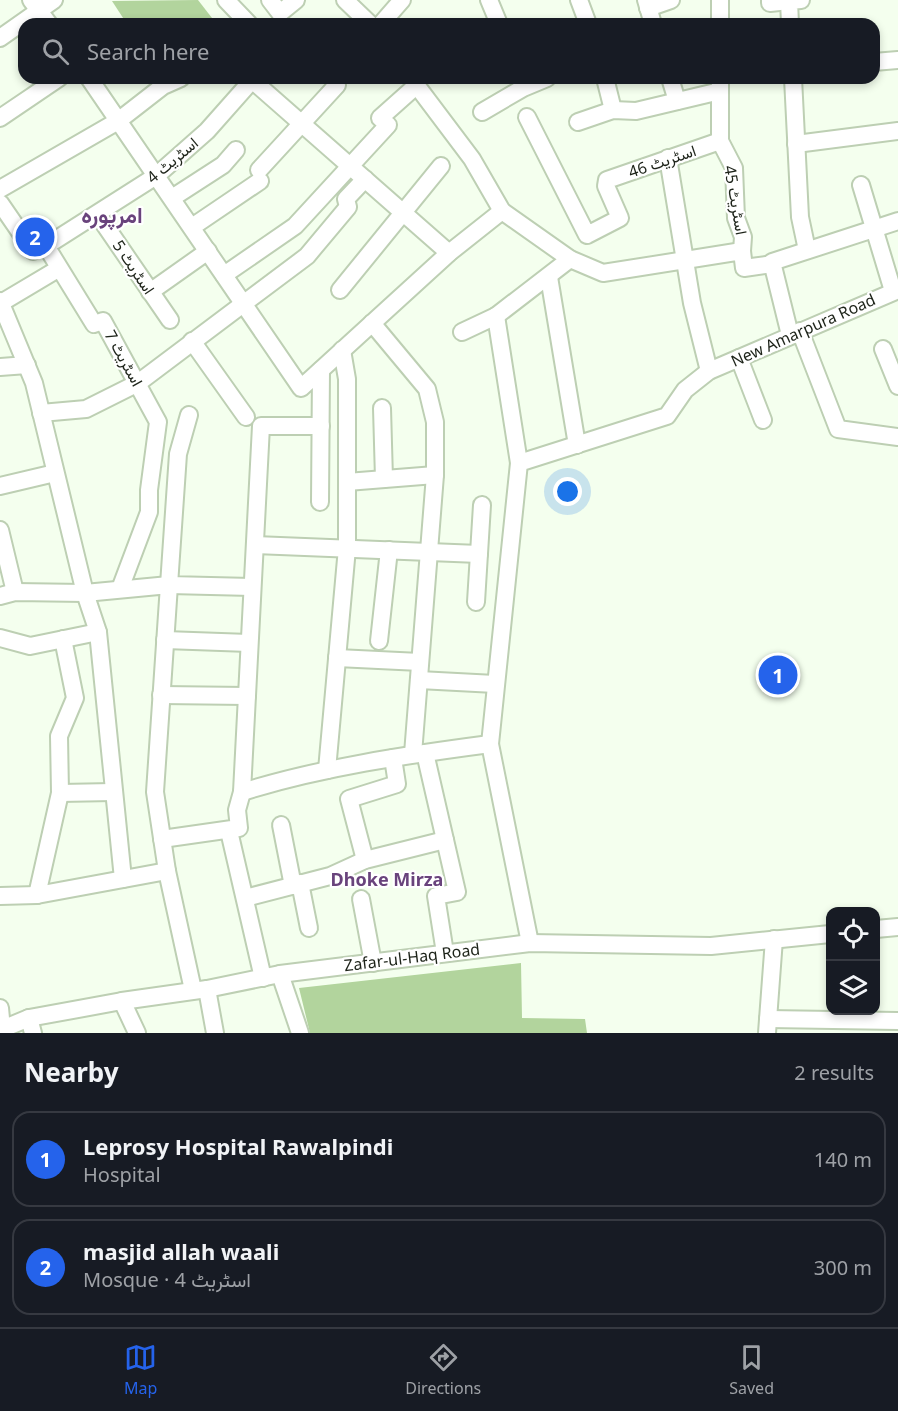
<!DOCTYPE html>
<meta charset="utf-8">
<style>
body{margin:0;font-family:"Noto Sans",Vazirmatn,sans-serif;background:#20242c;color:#f1f3f6}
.controls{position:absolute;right:18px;bottom:18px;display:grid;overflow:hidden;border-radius:12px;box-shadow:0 3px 9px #0003}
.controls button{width:54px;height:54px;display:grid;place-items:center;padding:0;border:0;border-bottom:2px solid #363941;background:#171b24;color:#f1f3f6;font:30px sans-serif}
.you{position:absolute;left:568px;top:492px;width:21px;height:21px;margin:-15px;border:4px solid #fff;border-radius:50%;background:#1a73e8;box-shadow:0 0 0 9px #1a73e833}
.badge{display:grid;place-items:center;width:39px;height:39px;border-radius:50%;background:#2563eb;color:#fff;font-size:20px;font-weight:700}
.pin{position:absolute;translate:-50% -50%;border:3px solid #fff;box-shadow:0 2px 6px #0006}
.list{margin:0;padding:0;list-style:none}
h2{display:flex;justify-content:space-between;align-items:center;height:78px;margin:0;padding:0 24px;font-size:26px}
h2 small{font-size:20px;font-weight:400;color:#9ea1a6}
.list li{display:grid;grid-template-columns:39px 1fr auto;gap:18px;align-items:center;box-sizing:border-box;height:96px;margin:0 12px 12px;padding:0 12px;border:2px solid #363941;border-radius:18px}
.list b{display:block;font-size:22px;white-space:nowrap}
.list p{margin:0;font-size:20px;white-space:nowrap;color:#9ea1a6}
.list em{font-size:20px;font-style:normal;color:#9ea1a6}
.icon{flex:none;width:33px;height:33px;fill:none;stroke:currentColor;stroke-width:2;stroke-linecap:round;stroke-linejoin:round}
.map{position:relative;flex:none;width:898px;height:1033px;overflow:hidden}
.search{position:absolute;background:#171b24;box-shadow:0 3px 9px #0003;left:18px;right:18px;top:18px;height:66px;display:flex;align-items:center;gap:15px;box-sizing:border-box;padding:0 21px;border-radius:18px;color:#9ea1a6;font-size:22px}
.sheet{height:294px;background:#171b24}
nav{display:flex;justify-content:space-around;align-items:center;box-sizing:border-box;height:84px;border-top:2px solid #363941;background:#171b24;font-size:16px;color:#9ea1a6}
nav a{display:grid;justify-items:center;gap:3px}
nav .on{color:#2563eb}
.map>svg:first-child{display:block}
.green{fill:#b2d49d}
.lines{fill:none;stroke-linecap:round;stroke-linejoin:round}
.minor-casing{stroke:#bdcfb3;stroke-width:20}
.minor{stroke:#fff;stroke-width:16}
.labels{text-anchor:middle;stroke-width:4.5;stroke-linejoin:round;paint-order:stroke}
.street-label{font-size:16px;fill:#1d2319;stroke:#fff}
.neighbourhood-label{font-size:18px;font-weight:bold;fill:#69437c;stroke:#fff}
.district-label{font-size:22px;font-weight:bold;fill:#69437c;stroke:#fff}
</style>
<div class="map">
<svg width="898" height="1033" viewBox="0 0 898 1033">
<rect width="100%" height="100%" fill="#f4ffee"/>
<g class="green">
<polygon points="198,0 212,18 212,24 127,24 112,1"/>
<polygon points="521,963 522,1018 585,1019 587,1033 310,1033 299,988"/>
</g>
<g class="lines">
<g class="minor-casing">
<g id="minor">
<polyline points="31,0 49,24"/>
<polyline points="226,0 249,24"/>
<polyline points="270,0 280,13 296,0"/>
<polyline points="345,0 370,24"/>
<polyline points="489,0 499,24"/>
<polyline points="579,0 588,24"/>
<polyline points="646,0 653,24"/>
<polyline points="770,0 770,3 789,1"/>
<polyline points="648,8 671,0"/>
<polyline points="381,24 402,0"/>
<polyline points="720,24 720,0"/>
<polyline points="790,24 789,1 801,0"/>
<polyline points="0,38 54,0"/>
<polyline points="874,62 898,60"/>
<polyline points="89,78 301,388 449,253 502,211"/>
<polyline points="411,78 472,159 502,211 570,259 603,273 742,251 744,268 773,264"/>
<polyline points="605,78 613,110"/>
<polyline points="670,78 677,101"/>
<polyline points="720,78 720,141 734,168 736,218 743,237 742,251"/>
<polyline points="793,78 800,217 807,250"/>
<polyline points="252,80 449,253"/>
<polyline points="482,112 523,88 547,78"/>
<polyline points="527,117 587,235 620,218 606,186 607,180 720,141"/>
<polyline points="0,118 59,78"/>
<polyline points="578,122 613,110 636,111 720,91"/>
<polyline points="796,144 898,131"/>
<polyline points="668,158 692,303 709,371"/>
<polyline points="259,170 337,85 332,78"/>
<polyline points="861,185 893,291"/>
<polyline points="0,189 118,121 163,86 181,78"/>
<polyline points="172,198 223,165 236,150"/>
<polyline points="0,203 33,251 46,246 156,176 207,131 254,78"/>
<polyline points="98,215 170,320"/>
<polyline points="192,227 260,181"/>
<polyline points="46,246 94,324 103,321 158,422 149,490 149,512 120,589"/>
<polyline points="224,275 295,226 388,125 380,118 417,85"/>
<polyline points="549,277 577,445"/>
<polyline points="340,290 441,166"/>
<polyline points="150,292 208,251"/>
<polyline points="0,301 34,383 85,593 98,632 123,879"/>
<polyline points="1,303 58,269"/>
<polyline points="496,316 519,463"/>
<polyline points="372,323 427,389 435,422 435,475 413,754"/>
<polyline points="800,331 838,429 898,437"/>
<polyline points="462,332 496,316 570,259"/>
<polyline points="790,335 772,262 898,221"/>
<polyline points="192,341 246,417"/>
<polyline points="883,349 898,386"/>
<polyline points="739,358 763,420"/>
<polyline points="0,367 27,365"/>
<polyline points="382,408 384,479"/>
<polyline points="41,413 86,409 138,383 307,256 348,207 346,199 365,179"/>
<polyline points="189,415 178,454 169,585 252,587"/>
<polyline points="347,482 435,475"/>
<polyline points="0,486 55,473"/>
<polyline points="320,502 321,370"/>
<polyline points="0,530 15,592"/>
<polyline points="255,545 479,554"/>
<polyline points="0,596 15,592 85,593 169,585 155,792 167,871 193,990"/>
<polyline points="476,602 482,505"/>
<polyline points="0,638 30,646 98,632"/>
<polyline points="165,640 249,643"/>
<polyline points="379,641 389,550"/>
<polyline points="337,658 420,662"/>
<polyline points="419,680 495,684"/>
<polyline points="161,695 247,696"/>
<polyline points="490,744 519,463 667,416 685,390 709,371 898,290"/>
<polyline points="425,753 457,892 436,896 445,953"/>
<polyline points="327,770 347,548 347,379 342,350"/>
<path d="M242,792C323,767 406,755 490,744L530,943"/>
<polyline points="60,793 113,792"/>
<polyline points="281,825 293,886"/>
<polyline points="229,831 263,978"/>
<polyline points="162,839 239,828 237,810 242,792 261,426 321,426"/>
<polyline points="365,860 349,799 397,784 393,758"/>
<polyline points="300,883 309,928"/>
<polyline points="37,895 60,793 59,736 75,698 63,639"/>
<polyline points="0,896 37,895 167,871"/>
<polyline points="245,898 330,876 365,860 445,840"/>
<polyline points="361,899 373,963"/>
<polyline points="876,929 898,927"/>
<polyline points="280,974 300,1033"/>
<polyline points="207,989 215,1033"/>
<polyline points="122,1001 137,1033"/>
<polyline points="0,1008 2,1029"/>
<polyline points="29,1018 33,1033"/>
<polyline points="768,1019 898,1021"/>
<polyline points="0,1030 29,1018 122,1001 207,989 280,974 530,943 711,946 830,934"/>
<polyline points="767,1033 774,939"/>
</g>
</g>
<use href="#minor" class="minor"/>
</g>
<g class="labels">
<g class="street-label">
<text transform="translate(172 160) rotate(-40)" y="6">اسٹریٹ 4</text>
<text transform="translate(662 161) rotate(-19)" y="6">اسٹریٹ 46</text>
<text transform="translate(736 200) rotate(80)" y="6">اسٹریٹ 45</text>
<text transform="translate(134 267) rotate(56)" y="6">اسٹریٹ 5</text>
<text transform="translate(803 330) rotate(-24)" y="6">New Amarpura Road</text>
<text transform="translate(124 358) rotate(61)" y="6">اسٹریٹ 7</text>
<text transform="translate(412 957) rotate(-7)" y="6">Zafar-ul-Haq Road</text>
</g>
<g class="neighbourhood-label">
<text x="387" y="886">Dhoke Mirza</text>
</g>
<g class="district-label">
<text x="112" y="223">امرپورہ</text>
</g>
</g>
</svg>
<div class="controls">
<button><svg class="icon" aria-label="locate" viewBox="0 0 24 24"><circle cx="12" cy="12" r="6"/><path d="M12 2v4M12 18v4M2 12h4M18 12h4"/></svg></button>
<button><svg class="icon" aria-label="layers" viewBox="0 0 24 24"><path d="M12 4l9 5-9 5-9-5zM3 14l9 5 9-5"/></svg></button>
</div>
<div class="you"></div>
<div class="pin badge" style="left:778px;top:675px">1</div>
<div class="pin badge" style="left:35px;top:237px">2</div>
<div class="search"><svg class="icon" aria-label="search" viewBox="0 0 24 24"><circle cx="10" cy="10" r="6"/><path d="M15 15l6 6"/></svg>Search here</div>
</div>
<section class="sheet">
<h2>Nearby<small>2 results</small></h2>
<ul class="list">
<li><span class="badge">1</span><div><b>Leprosy Hospital Rawalpindi</b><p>Hospital</p></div><em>140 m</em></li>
<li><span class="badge">2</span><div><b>masjid allah waali</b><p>Mosque · اسٹریٹ 4</p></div><em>300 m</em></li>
</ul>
</section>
<nav>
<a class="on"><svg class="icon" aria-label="map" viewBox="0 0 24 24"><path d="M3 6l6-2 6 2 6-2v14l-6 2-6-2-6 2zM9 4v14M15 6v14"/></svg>Map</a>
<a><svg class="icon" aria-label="directions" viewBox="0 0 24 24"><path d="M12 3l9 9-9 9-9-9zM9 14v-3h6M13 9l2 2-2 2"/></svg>Directions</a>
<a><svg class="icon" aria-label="saved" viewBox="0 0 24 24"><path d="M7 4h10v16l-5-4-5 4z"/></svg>Saved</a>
</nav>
